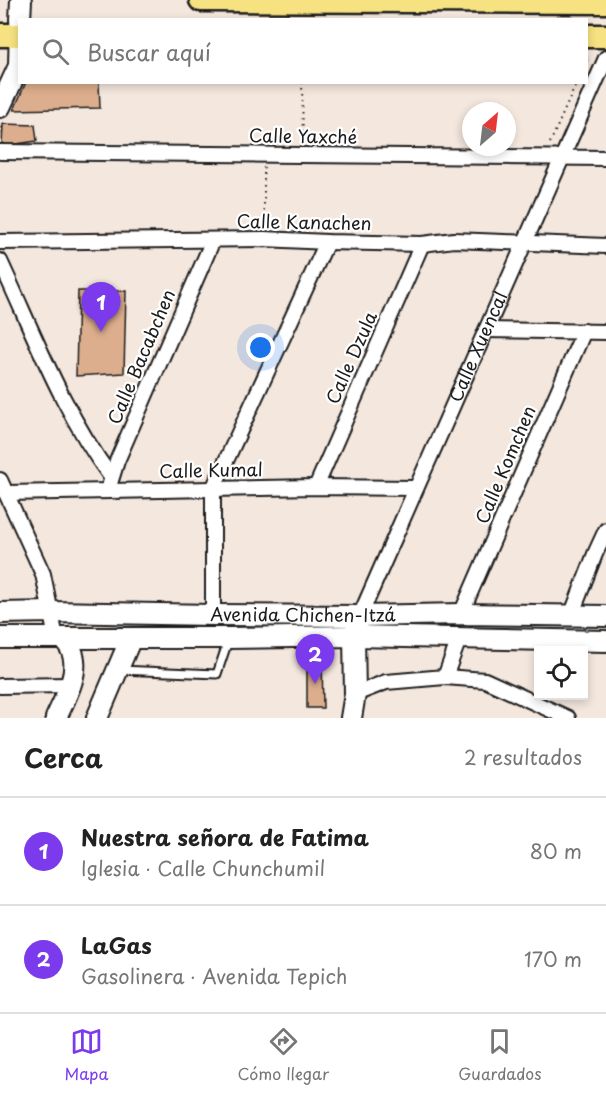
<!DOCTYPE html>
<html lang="es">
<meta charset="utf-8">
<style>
body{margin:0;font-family:"Playpen Sans",sans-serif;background:#f6f6f6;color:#222}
.controls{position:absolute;right:18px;bottom:18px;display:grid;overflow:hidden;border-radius:0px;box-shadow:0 3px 9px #0003}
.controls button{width:54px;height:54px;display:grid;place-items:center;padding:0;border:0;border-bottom:2px solid #e0e0e0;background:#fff;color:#222;font:30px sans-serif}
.compass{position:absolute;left:462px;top:102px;width:54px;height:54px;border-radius:50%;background:#fff;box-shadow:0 3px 9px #0003;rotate:28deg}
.you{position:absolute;left:261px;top:348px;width:21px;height:21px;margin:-15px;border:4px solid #fff;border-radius:50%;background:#1a73e8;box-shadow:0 0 0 9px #1a73e833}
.badge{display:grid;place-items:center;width:39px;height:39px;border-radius:50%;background:#7c3aed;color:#fff;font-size:20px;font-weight:700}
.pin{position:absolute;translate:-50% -50px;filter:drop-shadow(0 2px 3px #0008)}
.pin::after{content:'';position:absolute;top:32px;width:21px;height:18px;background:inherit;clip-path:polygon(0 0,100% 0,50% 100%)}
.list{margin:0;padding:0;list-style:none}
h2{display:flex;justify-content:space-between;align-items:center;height:78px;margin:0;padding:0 24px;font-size:26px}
h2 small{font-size:20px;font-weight:400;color:#767676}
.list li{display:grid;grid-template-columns:39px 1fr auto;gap:18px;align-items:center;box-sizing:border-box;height:108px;padding:0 24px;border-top:2px solid #e0e0e0}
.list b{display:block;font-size:22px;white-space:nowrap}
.list p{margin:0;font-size:20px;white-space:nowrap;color:#767676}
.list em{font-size:20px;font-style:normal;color:#767676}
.icon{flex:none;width:33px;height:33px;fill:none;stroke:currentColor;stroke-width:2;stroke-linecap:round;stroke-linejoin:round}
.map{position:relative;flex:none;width:606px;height:718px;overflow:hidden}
.search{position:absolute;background:#fff;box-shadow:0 3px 9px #0003;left:18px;right:18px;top:18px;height:66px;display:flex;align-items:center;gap:15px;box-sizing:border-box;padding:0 21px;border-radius:0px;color:#767676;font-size:22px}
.sheet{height:294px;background:#fff}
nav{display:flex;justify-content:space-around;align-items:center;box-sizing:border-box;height:84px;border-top:2px solid #e0e0e0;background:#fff;font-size:16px;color:#767676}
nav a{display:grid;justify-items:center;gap:3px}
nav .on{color:#7c3aed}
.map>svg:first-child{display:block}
.building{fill:#dcae8d;stroke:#1c1c1c;stroke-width:1.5}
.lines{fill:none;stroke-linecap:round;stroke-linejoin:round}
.lane-casing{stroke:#1c1c1c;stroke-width:11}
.street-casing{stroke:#1c1c1c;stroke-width:18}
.secondary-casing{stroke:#1c1c1c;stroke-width:24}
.primary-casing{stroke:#1c1c1c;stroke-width:27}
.path{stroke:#1c1c1c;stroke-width:2;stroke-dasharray:1.5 4.5;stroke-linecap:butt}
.lane{stroke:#fff;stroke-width:7}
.street{stroke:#fff;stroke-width:14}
.secondary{stroke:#fff;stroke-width:20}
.primary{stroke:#f7e281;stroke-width:22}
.labels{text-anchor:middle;stroke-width:4.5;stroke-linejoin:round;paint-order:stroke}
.street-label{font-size:18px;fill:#1c1c1c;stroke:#fff}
</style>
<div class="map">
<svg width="606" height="718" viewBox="0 0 606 718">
<rect width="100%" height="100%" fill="#f4e7dd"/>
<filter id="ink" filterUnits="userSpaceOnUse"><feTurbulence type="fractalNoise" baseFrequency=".0167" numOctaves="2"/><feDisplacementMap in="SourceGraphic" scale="12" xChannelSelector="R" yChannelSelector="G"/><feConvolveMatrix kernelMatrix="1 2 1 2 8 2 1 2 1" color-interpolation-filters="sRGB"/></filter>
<g filter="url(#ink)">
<g class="building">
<polygon points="26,82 99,82 100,108 14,110"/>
<polygon points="3,124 35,125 37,141 2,146"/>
<polygon points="78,291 126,291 124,373 76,376"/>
<polygon points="307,660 322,660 323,708 307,708"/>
</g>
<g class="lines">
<g class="lane-casing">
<polyline id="lane" points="119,670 217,674 228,641"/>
</g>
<g class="street-casing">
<g id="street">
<polyline points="0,152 606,158"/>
<polyline points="0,242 264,239 327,242 422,244 454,240 606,246"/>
<path d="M0,261C34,334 63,412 111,477"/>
<polyline points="486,330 606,332"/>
<polyline points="0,480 43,574 56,638"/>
<polyline points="316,487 422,244"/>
<polyline points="108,490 117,461 213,240"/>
<polyline points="7,493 316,487 416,488"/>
<polyline points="461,614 584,331"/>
<polyline points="213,615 213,489 327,242"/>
<path id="s1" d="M360,616L606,58"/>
<polyline points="571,616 595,554 606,530"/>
<polyline points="445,677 459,639"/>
<polyline points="0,686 70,685"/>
<polyline points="355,694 386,682 445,677 485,680 568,718"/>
</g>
</g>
<g class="secondary-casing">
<g id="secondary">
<polyline points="20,20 21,0"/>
<polyline points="0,107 19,66 20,25"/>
<path id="s2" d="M0,613L51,612L213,615L360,616L461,614L606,616"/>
<polyline points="0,638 228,638 354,636 606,641"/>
<path d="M56,718C64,700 79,675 73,655C72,649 67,643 64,638"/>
<polyline points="97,718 131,638"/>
<polyline points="351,718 355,694 354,636 357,625"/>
</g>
</g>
<g class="primary-casing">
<g id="primary">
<polyline points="201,0 606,2"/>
<polyline points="0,35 20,35"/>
<polyline points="586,36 606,36"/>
</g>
</g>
<g class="path">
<polyline points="586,57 589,57 586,62"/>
<polyline points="302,82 303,143"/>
<polyline points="0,134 3,123"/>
<polyline points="550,143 577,82"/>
<polyline points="264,167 264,227"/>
</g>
<use href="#lane" class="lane"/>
<use href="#street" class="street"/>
<use href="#secondary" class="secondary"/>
<use href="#primary" class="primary"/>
</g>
</g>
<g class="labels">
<g class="street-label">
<text transform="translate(303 137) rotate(1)" y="6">Calle Yaxché</text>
<text transform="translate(304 223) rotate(1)" y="6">Calle Kanachen</text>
<text dy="6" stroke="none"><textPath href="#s1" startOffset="294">Calle Xuencal</textPath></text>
<text transform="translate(142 357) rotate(-67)" y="6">Calle Bacabchen</text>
<text transform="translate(352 358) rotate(-66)" y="6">Calle Dzula</text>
<text transform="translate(506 465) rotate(-67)" y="6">Calle Komchen</text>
<text transform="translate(211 471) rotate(-1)" y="6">Calle Kumal</text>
<text dy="6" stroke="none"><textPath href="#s2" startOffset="303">Avenida Chichen-Itzá</textPath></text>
</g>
</g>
</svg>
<div class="controls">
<button><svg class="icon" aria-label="locate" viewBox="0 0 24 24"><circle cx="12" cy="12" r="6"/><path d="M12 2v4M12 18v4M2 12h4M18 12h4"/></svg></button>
</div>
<svg class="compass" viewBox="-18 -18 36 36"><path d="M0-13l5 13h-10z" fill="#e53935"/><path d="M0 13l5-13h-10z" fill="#767676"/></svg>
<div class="you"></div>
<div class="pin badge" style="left:101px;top:332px">1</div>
<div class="pin badge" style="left:315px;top:684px">2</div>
<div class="search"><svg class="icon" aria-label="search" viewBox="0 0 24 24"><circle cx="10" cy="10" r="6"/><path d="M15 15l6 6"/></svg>Buscar aquí</div>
</div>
<section class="sheet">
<h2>Cerca<small>2 resultados</small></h2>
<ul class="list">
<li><span class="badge">1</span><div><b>Nuestra señora de Fatima</b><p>Iglesia · Calle Chunchumil</p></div><em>80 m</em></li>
<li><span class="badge">2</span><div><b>LaGas</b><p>Gasolinera · Avenida Tepich</p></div><em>170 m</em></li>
</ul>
</section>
<nav>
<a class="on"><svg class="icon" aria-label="map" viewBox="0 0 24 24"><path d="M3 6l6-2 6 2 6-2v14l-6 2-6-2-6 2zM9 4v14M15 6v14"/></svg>Mapa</a>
<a><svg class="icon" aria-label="directions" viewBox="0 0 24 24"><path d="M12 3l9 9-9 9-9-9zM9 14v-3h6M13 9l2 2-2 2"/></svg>Cómo llegar</a>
<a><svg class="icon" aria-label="saved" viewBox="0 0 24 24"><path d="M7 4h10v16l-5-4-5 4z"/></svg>Guardados</a>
</nav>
